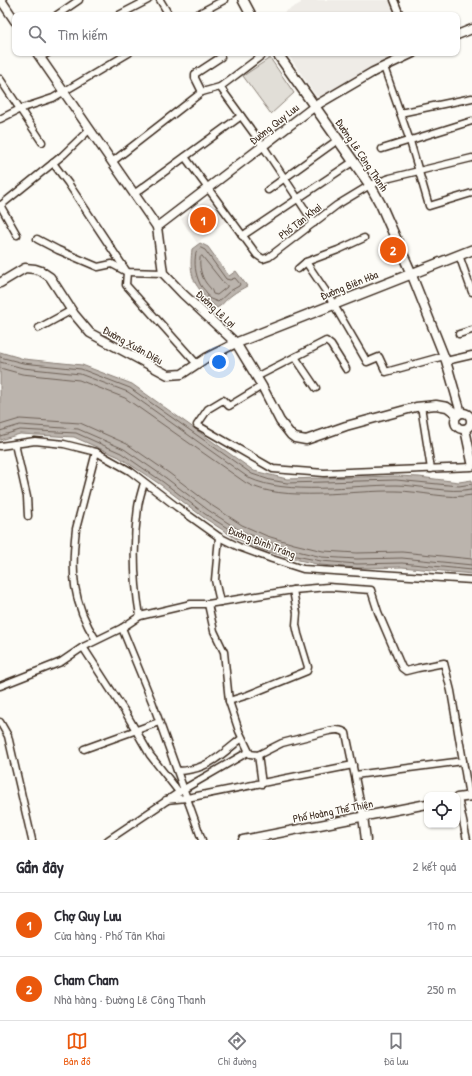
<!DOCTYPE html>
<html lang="vi">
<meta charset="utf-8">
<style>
body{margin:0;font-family:"Patrick Hand",sans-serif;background:#f7f7f7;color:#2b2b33}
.controls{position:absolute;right:12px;bottom:12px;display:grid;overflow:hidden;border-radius:8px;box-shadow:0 1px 3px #0004}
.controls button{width:36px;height:36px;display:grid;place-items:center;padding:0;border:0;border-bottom:1px solid #e1e1e2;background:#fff;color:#2b2b33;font:20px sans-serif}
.you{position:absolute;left:219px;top:362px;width:14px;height:14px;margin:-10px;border:3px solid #fff;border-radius:50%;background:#1a73e8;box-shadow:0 0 0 6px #1a73e833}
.badge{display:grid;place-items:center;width:26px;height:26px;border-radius:50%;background:#ea580c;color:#fff;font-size:13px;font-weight:700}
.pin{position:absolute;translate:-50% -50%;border:2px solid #fff;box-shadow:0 1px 4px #0006}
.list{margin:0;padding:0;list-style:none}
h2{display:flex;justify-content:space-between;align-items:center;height:52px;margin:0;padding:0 16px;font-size:17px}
h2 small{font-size:13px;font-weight:400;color:#7c7c81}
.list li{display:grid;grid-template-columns:26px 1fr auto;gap:12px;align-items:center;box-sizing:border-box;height:64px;padding:0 16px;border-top:1px solid #e1e1e2}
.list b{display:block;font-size:15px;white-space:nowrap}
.list p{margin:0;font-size:13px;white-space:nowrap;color:#7c7c81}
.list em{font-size:13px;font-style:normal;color:#7c7c81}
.icon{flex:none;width:22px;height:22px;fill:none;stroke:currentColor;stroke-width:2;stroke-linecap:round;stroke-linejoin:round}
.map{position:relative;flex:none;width:472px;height:840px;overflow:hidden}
.search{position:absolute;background:#fff;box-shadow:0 1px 3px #0004;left:12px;right:12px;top:12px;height:44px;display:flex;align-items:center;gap:10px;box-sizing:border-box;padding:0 14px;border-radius:8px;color:#7c7c81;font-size:15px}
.sheet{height:180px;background:#fff}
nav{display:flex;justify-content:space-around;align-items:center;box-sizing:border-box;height:56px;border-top:1px solid #e1e1e2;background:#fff;font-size:11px;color:#7c7c81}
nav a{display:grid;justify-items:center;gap:2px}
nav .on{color:#ea580c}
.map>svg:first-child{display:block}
.built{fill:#efece7}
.green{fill:#e1ded7;stroke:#8e847a}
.water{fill:#bbb4ad;stroke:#887d74}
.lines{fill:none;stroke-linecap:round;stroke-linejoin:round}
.shore{stroke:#6e6157;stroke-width:1}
.minor-casing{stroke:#3b2a1e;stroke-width:9}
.tertiary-casing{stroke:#3b2a1e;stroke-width:11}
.secondary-casing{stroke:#3b2a1e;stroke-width:12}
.minor{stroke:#fdfcf7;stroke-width:6}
.tertiary{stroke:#fdfcf7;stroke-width:8}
.secondary{stroke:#fdfcf7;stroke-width:9}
.labels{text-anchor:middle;stroke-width:3;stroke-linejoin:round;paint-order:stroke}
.street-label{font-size:11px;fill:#3b2a1e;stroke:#fdfcf7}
</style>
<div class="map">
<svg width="472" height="840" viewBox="0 0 472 840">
<rect width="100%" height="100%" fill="#fdfcf7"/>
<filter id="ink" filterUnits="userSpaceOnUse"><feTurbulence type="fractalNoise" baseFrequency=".025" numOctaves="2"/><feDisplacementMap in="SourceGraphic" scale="8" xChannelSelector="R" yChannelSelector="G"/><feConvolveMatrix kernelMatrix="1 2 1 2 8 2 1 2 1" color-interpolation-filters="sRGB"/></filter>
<g filter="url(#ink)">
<g class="built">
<polygon points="300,0 391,0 397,15 279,15 301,3"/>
<polygon points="287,53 407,53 373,67 321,97 316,96"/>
<polygon points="208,198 226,221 197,243 181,219"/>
</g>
<polygon class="green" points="270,58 294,93 271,114 243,76"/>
<g class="water">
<path d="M200,243L208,247L229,276L236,271L247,286C242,289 237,291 232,295C227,298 223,305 217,308L212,303L209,305L203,297L204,294C190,281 190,267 192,249Z"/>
<polygon points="0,352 24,359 82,365 132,384 254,471 287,479 396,476 419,477 459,482 472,480 472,574 402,567 357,568 321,565 290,558 262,550 235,538 203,517 161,485 119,457 74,437 20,434 0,440"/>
</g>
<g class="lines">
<g class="shore">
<path d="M201,248L205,250L226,279L230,280L235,278L240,284L239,286L230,291L218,302L208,298C208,291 203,290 200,284C195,273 194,264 196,252Z"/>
<path d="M202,256L222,281L227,285V287L217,295L213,294C212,289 209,287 206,283C201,276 199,266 200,258Z"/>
<polyline points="0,357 23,363 81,369 130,388 252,474 270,480 287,483 396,480 459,486 472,484"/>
<path d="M0,362L23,368L80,374L128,392L249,478C287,496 353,485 396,485C421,485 447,494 472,489"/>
<path d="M0,368L22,374L79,380L125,398L246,483C282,503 354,490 396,491C422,491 447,500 472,495"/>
<polyline points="0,425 20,419 80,423 127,444 169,473 211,505 242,525 267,536 294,544 323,551 357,553 402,552 472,559"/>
<polyline points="0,431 20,425 78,429 124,449 166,478 208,510 239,530 265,541 293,550 322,557 357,559 402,558 472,565"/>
<polyline points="0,436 20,430 76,433 121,453 163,482 205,514 237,534 263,546 291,555 321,561 357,564 402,563 472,570"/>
</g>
<g class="minor-casing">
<g id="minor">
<polyline points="160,0 169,15"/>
<polyline points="394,0 400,15"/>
<polyline points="57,15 79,0"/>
<polyline points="119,15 148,0"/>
<polyline points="196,15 224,0"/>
<polyline points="40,57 48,53"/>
<polyline points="384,67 410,141 429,206 472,193"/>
<polyline points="0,79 42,142"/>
<polyline points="220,87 263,146 314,223"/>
<polyline points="202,92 195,78 195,74 221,57"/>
<polyline points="400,113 472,98"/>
<polyline points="0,119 20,109 53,98 129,53"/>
<polyline points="382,149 472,121"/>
<polyline points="185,157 257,255 263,259 269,257 337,205 370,185 390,178 472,158"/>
<polyline points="112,162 202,92 220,87 265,53"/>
<polyline points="53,163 68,183 127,272 126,285 197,364"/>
<polyline points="268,190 339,139"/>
<polyline points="134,194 241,116"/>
<polyline points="0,205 17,235"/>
<polyline points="0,206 63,155 90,129"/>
<polyline points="242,236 354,161"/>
<polyline points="37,239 58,250 98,267 112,264 127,272 163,273"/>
<polyline points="459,255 472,292"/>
<polyline points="306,262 327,293 367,362 379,357 386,372 444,356"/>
<polyline points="298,269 306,262 338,250 364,238"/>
<polyline points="39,328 72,310"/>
<polyline points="459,334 472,330"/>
<polyline points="295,357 316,388"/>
<polyline points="446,361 472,355"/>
<polyline points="256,377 326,341 331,345 346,369"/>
<polyline points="262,386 229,406 223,400 208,409 197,425 273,469 324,473 472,467"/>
<polyline points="421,406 431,469"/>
<polyline points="15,444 27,497 28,516"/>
<polyline points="0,446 35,441 64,444 96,452 130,471 177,507 219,537 239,547 272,559 303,569 472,580"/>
<polyline points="219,537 215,580 220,602"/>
<path d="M208,604L214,631L224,652L229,701L239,731L250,754L258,755L282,743L329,731C335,730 341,729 346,733L363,816"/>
<path d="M140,616C134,581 133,542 138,507C139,499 142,490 144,483"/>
<polyline points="122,628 153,704 202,840"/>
<path d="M96,640C72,603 71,572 76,529L96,452"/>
<polyline points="83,647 127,715 150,755 179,792"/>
<polyline points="0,686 61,662 83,647 122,628 140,616 191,604 208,604 293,590 328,587 371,590 378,612 402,668 406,671 418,668 444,663 451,691 469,796"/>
<polyline points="229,701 248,695 307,671 308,667 298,634 296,625 297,613 293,590"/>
<polyline points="0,722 8,736 32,840"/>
<polyline points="84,749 159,722"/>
<polyline points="258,755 262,784"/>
<path d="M177,770C182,772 187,770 193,769C212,765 227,750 242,738"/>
<polyline points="355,775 463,761"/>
<polyline points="458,798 467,840"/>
<polyline points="166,800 187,798 353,765"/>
<polyline points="108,840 184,789 248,752"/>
</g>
</g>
<g class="tertiary-casing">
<g id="tertiary">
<polyline points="1,0 15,21"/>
<polyline points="457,35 472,29"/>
<polyline points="37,53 157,227 163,273 183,294 236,343 262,386 280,421 291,435 295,438 306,440 346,426 416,407 436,405 447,407 458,415"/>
<polyline points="157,227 315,106 373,72 413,53"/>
<polyline points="411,273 446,361 461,413"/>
<polyline points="0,283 25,268 35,269 41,271 50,277 74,314 90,333 168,375 182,374 206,358 236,343"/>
<circle cx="463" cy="421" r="8"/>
<polyline points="465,429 472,462"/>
<polyline points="457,798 472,796"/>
<polyline points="363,816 366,840"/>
<polyline points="243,840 427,804"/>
</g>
</g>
<g class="secondary-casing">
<g id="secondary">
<polyline points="243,0 251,15"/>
<polyline points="277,53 370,185 381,205 411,273"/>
<polyline points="236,343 472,250"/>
</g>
</g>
<use href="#minor" class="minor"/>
<use href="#tertiary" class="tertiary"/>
<use href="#secondary" class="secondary"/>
</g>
</g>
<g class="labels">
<g class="street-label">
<text transform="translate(274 124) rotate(-38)" y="4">Đường Quy Lưu</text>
<text transform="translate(362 155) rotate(56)" y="4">Đường Lê Công Thanh</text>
<text transform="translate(300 221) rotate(-38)" y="4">Phố Tân Khai</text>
<text transform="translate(349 285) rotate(-22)" y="4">Đường Biên Hòa</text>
<text transform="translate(216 309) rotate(43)" y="4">Đường Lê Lợi</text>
<text transform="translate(133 345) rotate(29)" y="4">Đường Xuân Diệu</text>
<text transform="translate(262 542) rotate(21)" y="4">Đường Đinh Tráng</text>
<text transform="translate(333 811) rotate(-11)" y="4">Phố Hoàng Thế Thiện</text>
</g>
</g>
</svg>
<div class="controls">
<button><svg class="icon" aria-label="locate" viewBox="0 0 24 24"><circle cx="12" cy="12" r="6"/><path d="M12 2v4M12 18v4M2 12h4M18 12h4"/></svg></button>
</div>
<div class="you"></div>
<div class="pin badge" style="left:203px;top:220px">1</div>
<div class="pin badge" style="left:393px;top:250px">2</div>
<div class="search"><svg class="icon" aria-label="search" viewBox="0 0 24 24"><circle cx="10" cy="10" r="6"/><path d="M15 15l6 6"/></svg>Tìm kiếm</div>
</div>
<section class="sheet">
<h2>Gần đây<small>2 kết quả</small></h2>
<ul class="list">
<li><span class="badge">1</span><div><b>Chợ Quy Lưu</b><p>Cửa hàng · Phố Tân Khai</p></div><em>170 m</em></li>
<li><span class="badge">2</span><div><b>Cham Cham</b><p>Nhà hàng · Đường Lê Công Thanh</p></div><em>250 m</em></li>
</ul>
</section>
<nav>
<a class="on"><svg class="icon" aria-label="map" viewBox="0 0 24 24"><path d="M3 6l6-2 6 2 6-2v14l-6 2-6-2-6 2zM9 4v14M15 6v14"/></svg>Bản đồ</a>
<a><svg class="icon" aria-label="directions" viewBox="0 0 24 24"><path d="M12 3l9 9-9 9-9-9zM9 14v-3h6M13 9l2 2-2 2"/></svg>Chỉ đường</a>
<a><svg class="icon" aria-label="saved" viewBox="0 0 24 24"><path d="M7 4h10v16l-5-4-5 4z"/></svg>Đã lưu</a>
</nav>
